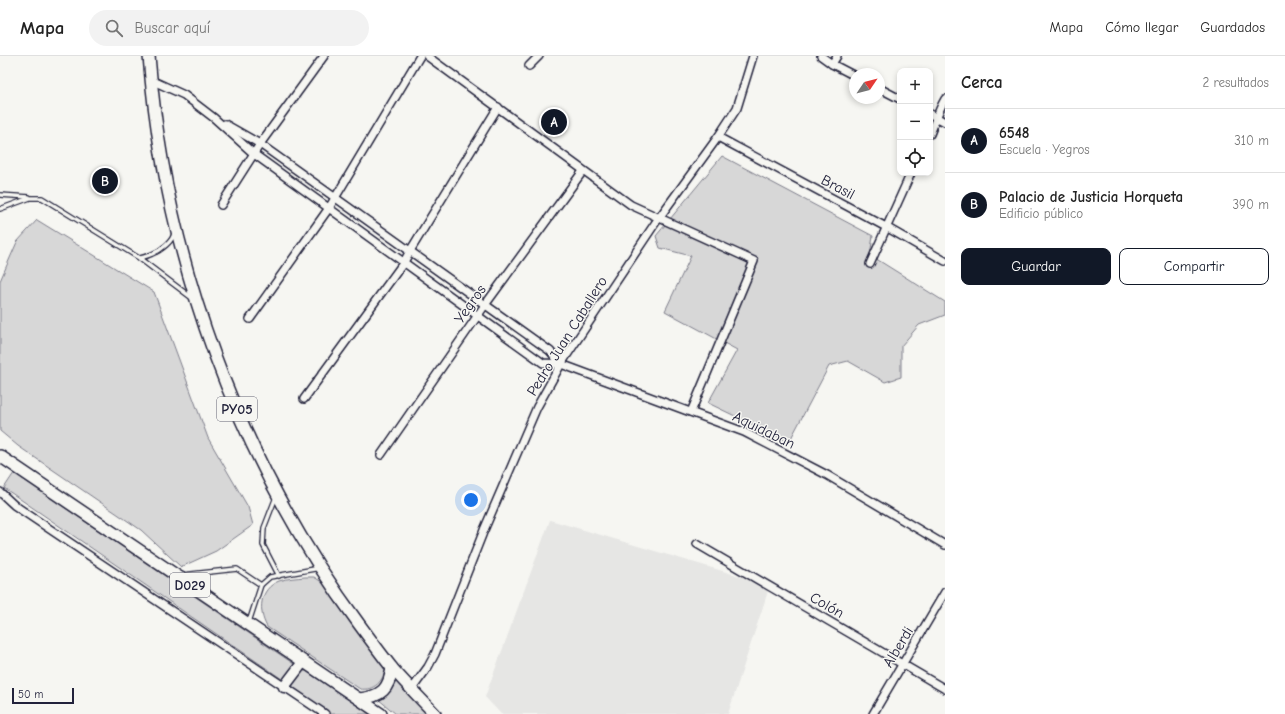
<!DOCTYPE html>
<html lang="es">
<meta charset="utf-8">
<style>
body{margin:0;font-family:"Comic Neue",sans-serif;background:#f2f2f2;color:#222}
.controls{position:absolute;right:12px;top:12px;display:grid;overflow:hidden;border-radius:8px;box-shadow:0 2px 6px #0003}
.controls button{width:36px;height:36px;display:grid;place-items:center;padding:0;border:0;border-bottom:1px solid #e0e0e0;background:#fff;color:#222;font:20px sans-serif}
.compass{position:absolute;left:849px;top:12px;width:36px;height:36px;border-radius:50%;background:#fff;box-shadow:0 2px 6px #0003;rotate:55deg}
.scale{position:absolute;left:12px;bottom:10px;width:62px;box-sizing:border-box;padding-left:4px;border:2px solid #22223b;border-top:0;font-size:11px;line-height:14px;white-space:nowrap;color:#22223b;-webkit-text-stroke:3px #f6f6f2;paint-order:stroke}
.you{position:absolute;left:471px;top:444px;width:14px;height:14px;margin:-10px;border:3px solid #fff;border-radius:50%;background:#1a73e8;box-shadow:0 0 0 6px #1a73e833}
.badge{display:grid;place-items:center;width:26px;height:26px;border-radius:50%;background:#111827;color:#fff;font-size:13px;font-weight:700}
.pin{position:absolute;translate:-50% -50%;border:2px solid #fff;box-shadow:0 1px 4px #0006}
.list{margin:0;padding:0;list-style:none}
h2{display:flex;justify-content:space-between;align-items:center;height:52px;margin:0;padding:0 16px;font-size:17px}
h2 small{font-size:13px;font-weight:400;color:#767676}
.list li{display:grid;grid-template-columns:26px 1fr auto;gap:12px;align-items:center;box-sizing:border-box;height:64px;padding:0 16px;border-top:1px solid #e0e0e0}
.list b{display:block;font-size:15px;white-space:nowrap}
.list p{margin:0;font-size:13px;white-space:nowrap;color:#767676}
.list em{font-size:13px;font-style:normal;color:#767676}
.actions{display:flex;gap:8px;padding:12px 16px}
.actions a{flex:1;padding:9px 0;border:1px solid #111827;border-radius:8px;text-align:center;font-size:14px;color:#111827}
.actions .main{background:#111827;color:#fff}
.icon{flex:none;width:22px;height:22px;fill:none;stroke:currentColor;stroke-width:2;stroke-linecap:round;stroke-linejoin:round}
.map{position:relative;flex:none;width:945px;height:658px;overflow:hidden}
header{display:flex;align-items:center;gap:24px;box-sizing:border-box;height:56px;padding:0 20px;background:#fff;border-bottom:1px solid #e0e0e0}
header strong{font-size:19px}
nav{display:flex;gap:22px;margin-inline-start:auto;font-size:14px}
.search{width:280px;height:36px;background:#f2f2f2;display:flex;align-items:center;gap:10px;box-sizing:border-box;padding:0 14px;border-radius:22px;color:#767676;font-size:15px}
main{display:flex}
aside{flex:1;background:#fff}
.map>svg:first-child{display:block}
.built{fill:#e6e6e4}
.green{fill:#d7d7d7;stroke:#7c7c89}
.lines{fill:none;stroke-linecap:round;stroke-linejoin:round}
.service-casing{stroke:#22223b;stroke-width:6}
.minor-casing{stroke:#22223b;stroke-width:10}
.secondary-casing{stroke:#22223b;stroke-width:13}
.primary-casing{stroke:#22223b;stroke-width:14}
.trunk-casing{stroke:#22223b;stroke-width:14}
.service{stroke:#f6f6f2;stroke-width:3.5}
.minor{stroke:#f6f6f2;stroke-width:7}
.secondary{stroke:#f6f6f2;stroke-width:10}
.primary{stroke:#f6f6f2;stroke-width:11}
.trunk{stroke:#f6f6f2;stroke-width:11}
.labels{text-anchor:middle;stroke-width:3;stroke-linejoin:round;paint-order:stroke}
.shield{fill:#f6f6f2;stroke:#626272;stroke-width:1}
.shield-label{font-size:14px;font-weight:bold;fill:#22223b}
.street-label{font-size:15px;fill:#22223b;stroke:#f6f6f2}
</style>
<header>
<strong>Mapa</strong>
<div class="search"><svg class="icon" aria-label="search" viewBox="0 0 24 24"><circle cx="10" cy="10" r="6"/><path d="M15 15l6 6"/></svg>Buscar aquí</div>
<nav><a>Mapa</a><a>Cómo llegar</a><a>Guardados</a></nav>
</header>
<main>
<div class="map">
<svg width="945" height="658" viewBox="0 0 945 658">
<rect width="100%" height="100%" fill="#f6f6f2"/>
<filter id="ink" filterUnits="userSpaceOnUse"><feTurbulence type="fractalNoise" baseFrequency=".025" numOctaves="2"/><feDisplacementMap in="SourceGraphic" scale="8" xChannelSelector="R" yChannelSelector="G"/><feConvolveMatrix kernelMatrix="1 2 1 2 8 2 1 2 1" color-interpolation-filters="sRGB"/></filter>
<g filter="url(#ink)">
<polygon class="built" points="550,464 770,529 728,658 501,658 485,641"/>
<g class="green">
<polygon points="722,100 873,180 870,199 945,246 945,259 919,269 901,290 901,321 885,326 848,305 829,310 789,386 708,347 737,294 665,255 691,200 660,192 656,180"/>
<polygon points="37,164 154,236 208,382 248,451 253,469 216,495 181,511 141,474 18,390 0,375 0,225 17,186"/>
<polygon points="14,417 294,608 288,618 282,623 4,432"/>
<path d="M305,521H314L328,530L385,612C384,625 374,635 360,633L267,571C258,555 259,533 279,525C287,522 297,522 305,521Z"/>
<polygon points="302,615 306,615 370,658 328,658 294,635 292,626 296,619"/>
<polygon points="397,624 429,658 396,658 378,643 389,637"/>
</g>
<g class="lines">
<g class="service-casing">
<g id="service">
<polyline points="0,139 29,141"/>
<polyline points="0,153 30,142 42,142 139,202 192,242"/>
<path d="M140,202C144,201 148,200 152,198C160,195 174,185 174,176"/>
<polyline points="276,441 264,472 263,489 279,520"/>
<polyline points="182,519 237,513 261,529"/>
<polyline points="249,566 261,529 270,521 320,512"/>
</g>
</g>
<g class="minor-casing">
<g id="minor">
<polyline points="427,0 631,149 754,205 691,356"/>
<polyline points="821,0 832,8 855,20"/>
<polyline points="832,8 837,0"/>
<polyline points="529,10 539,0"/>
<polyline points="151,24 184,39 214,62 254,98 543,307 561,308 744,376 827,419 945,489"/>
<polyline points="879,32 900,43"/>
<polyline points="930,58 945,66"/>
<polyline points="225,68 260,88 550,295 561,308"/>
<path d="M930,78C935,66 939,53 945,43"/>
<polyline points="718,81 886,171 945,205"/>
<polyline points="221,149 260,88 324,0"/>
<polyline points="870,208 911,117"/>
<polyline points="250,263 329,152 420,0"/>
<polyline points="304,343 404,206 410,195 498,51"/>
<polyline points="381,399 485,249 583,115"/>
<polyline points="0,436 14,449 325,658"/>
<polyline points="697,488 945,633"/>
<polyline points="412,633 428,611 435,598 484,474 537,351 561,308 656,166 718,81 737,52 753,0"/>
<polyline points="873,658 945,536"/>
</g>
</g>
<g class="secondary-casing">
<polyline id="secondary" points="284,631 303,606"/>
</g>
<g class="primary-casing">
<polyline id="primary" points="0,400 381,658"/>
</g>
<g class="trunk-casing">
<g id="trunk">
<path d="M149,0C165,203 238,404 359,568C370,583 381,598 392,612C406,628 421,643 435,658"/>
<path d="M360,643C382,640 389,633 392,612"/>
</g>
</g>
<use href="#service" class="service"/>
<use href="#minor" class="minor"/>
<use href="#secondary" class="secondary"/>
<use href="#primary" class="primary"/>
<use href="#trunk" class="trunk"/>
</g>
</g>
<g class="labels">
<g class="shield">
<rect x="217" y="341" width="40" height="24" rx="3"/>
<rect x="170" y="517" width="40" height="24" rx="3"/>
</g>
<g class="shield-label">
<text x="237" y="358">PY05</text>
<text x="190" y="534">D029</text>
</g>
<g class="street-label">
<text transform="translate(838 131) rotate(28)" y="5">Brasil</text>
<text transform="translate(470 248) rotate(-55)" y="5">Yegros</text>
<text transform="translate(567 280) rotate(-58)" y="5">Pedro Juan Caballero</text>
<text transform="translate(764 374) rotate(26)" y="5">Aquidaban</text>
<text transform="translate(827 549) rotate(30)" y="5">Colón</text>
<text transform="translate(898 591) rotate(-59)" y="5">Alberdi</text>
</g>
</g>
</svg>
<div class="controls">
<button>+</button>
<button>−</button>
<button><svg class="icon" aria-label="locate" viewBox="0 0 24 24"><circle cx="12" cy="12" r="6"/><path d="M12 2v4M12 18v4M2 12h4M18 12h4"/></svg></button>
</div>
<svg class="compass" viewBox="-18 -18 36 36"><path d="M0-13l5 13h-10z" fill="#e53935"/><path d="M0 13l5-13h-10z" fill="#767676"/></svg>
<div class="scale">50 m</div>
<div class="you"></div>
<div class="pin badge" style="left:554px;top:66px">A</div>
<div class="pin badge" style="left:105px;top:125px">B</div>
</div>
<aside>
<h2>Cerca<small>2 resultados</small></h2>
<ul class="list">
<li><span class="badge">A</span><div><b>6548</b><p>Escuela · Yegros</p></div><em>310 m</em></li>
<li><span class="badge">B</span><div><b>Palacio de Justicia Horqueta</b><p>Edificio público</p></div><em>390 m</em></li>
</ul>
<div class="actions"><a class="main">Guardar</a><a>Compartir</a></div>
</aside>
</main>
